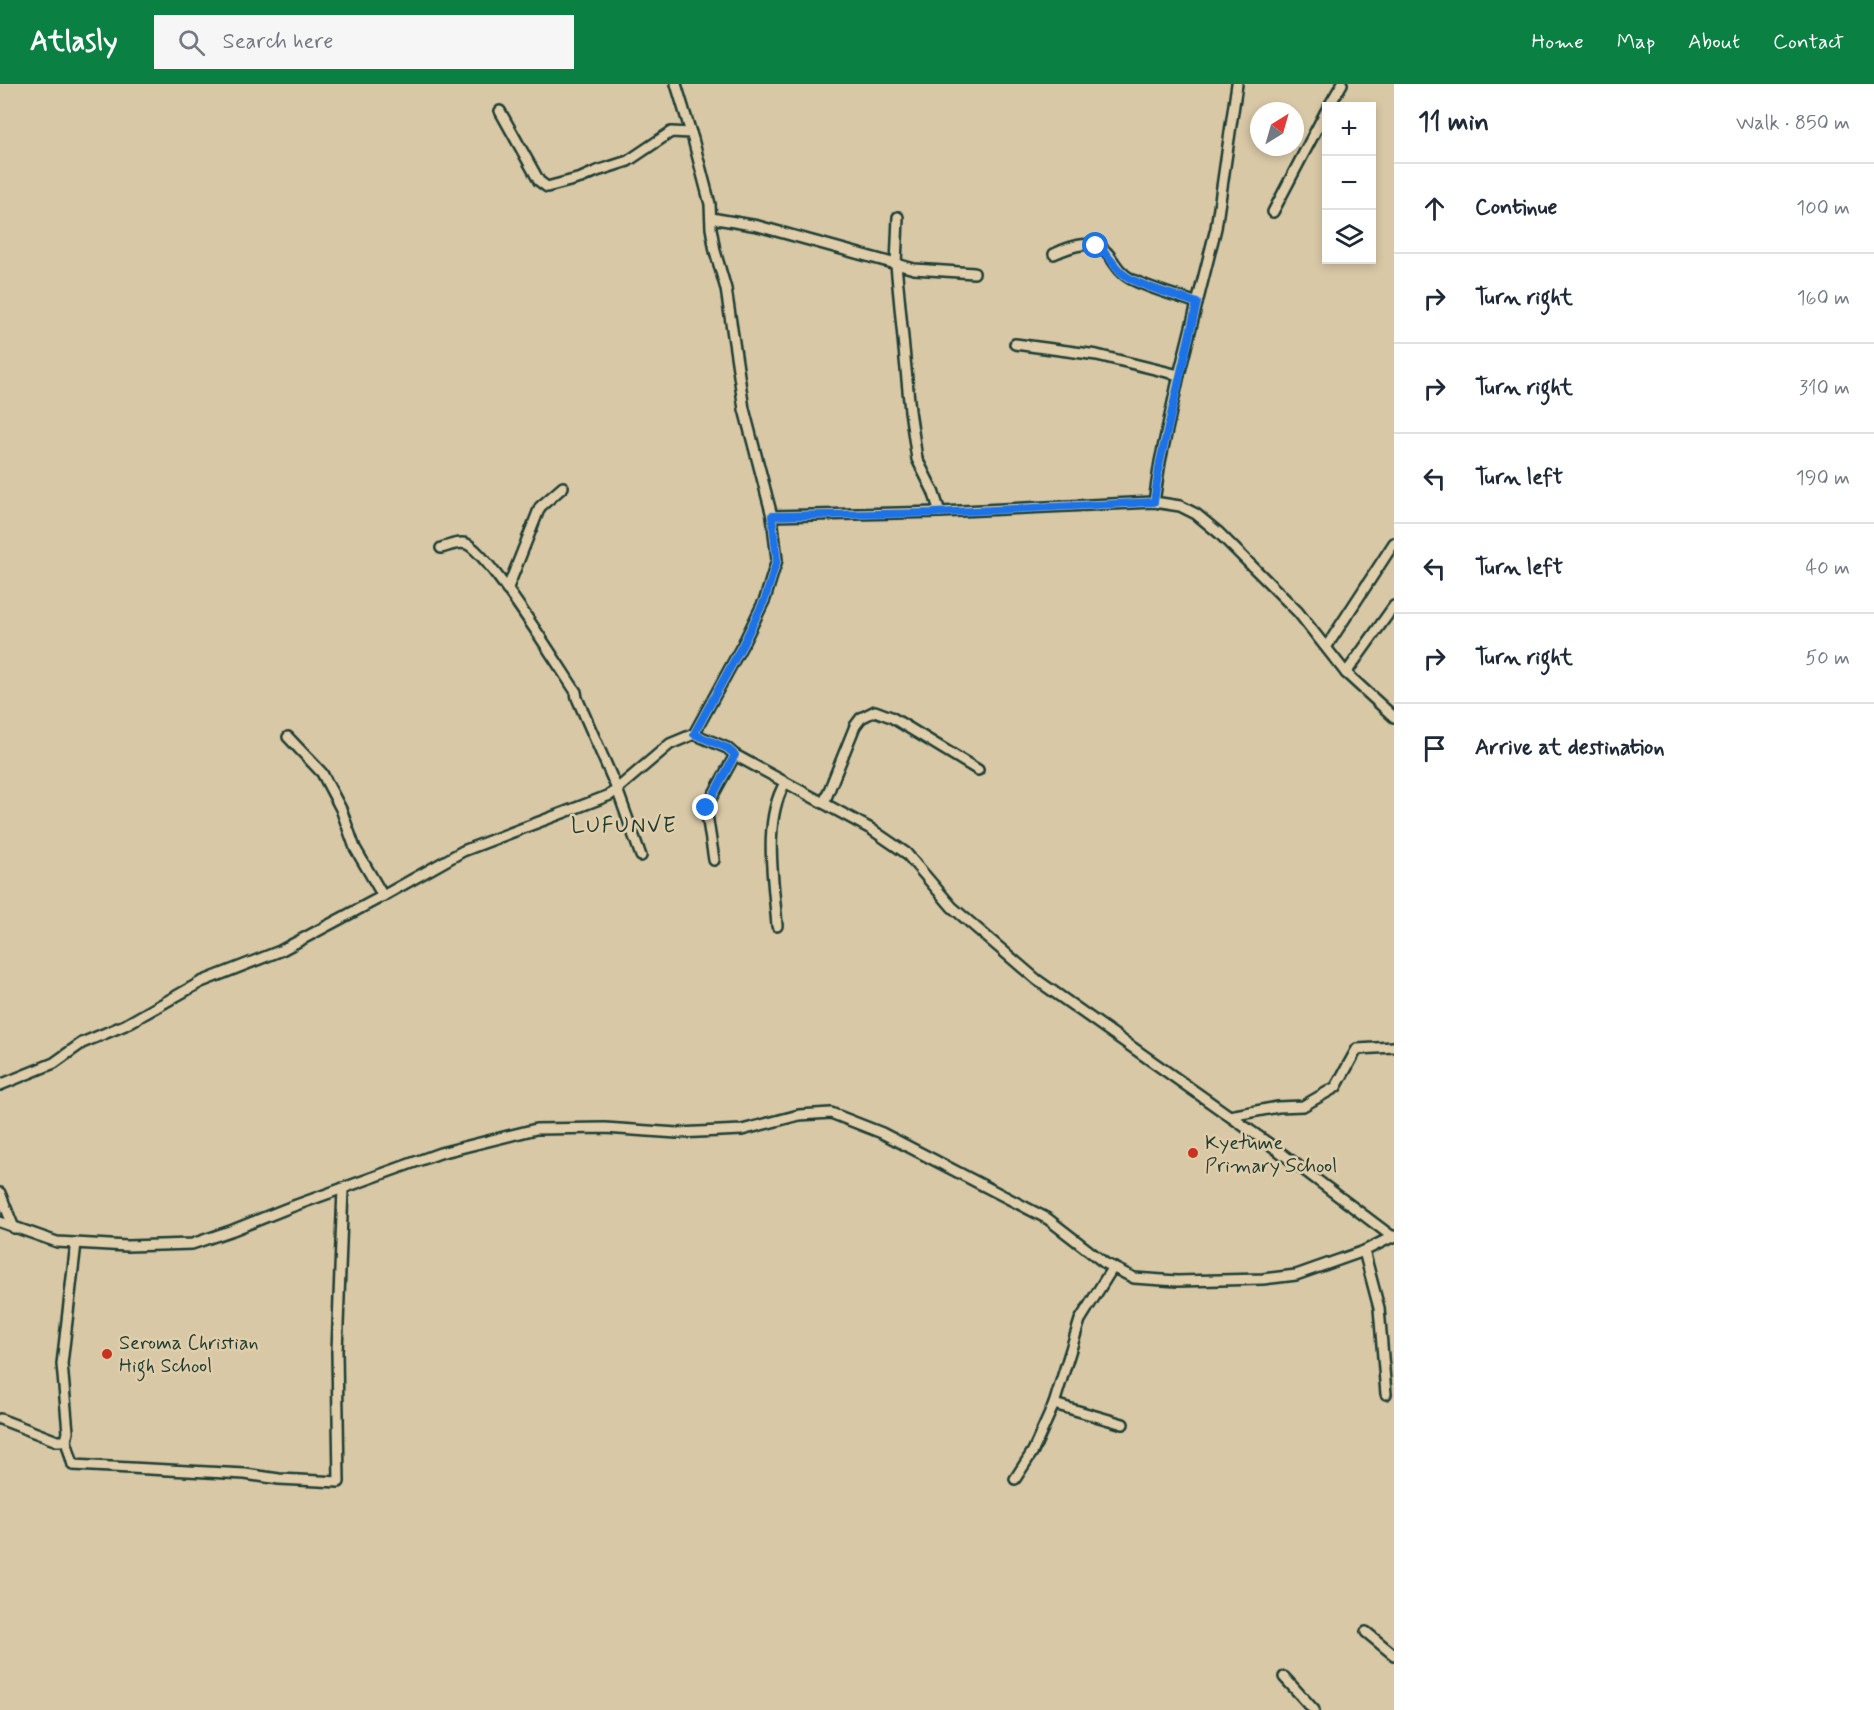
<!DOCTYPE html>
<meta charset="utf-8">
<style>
body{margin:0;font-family:Mynerve,sans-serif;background:#f6f6f7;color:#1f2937}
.controls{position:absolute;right:18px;top:18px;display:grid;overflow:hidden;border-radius:0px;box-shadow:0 3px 9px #0003}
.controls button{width:54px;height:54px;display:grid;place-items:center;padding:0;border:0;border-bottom:2px solid #e0e1e3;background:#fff;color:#1f2937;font:30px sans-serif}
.compass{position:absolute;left:1250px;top:18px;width:54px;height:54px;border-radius:50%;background:#fff;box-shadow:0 3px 9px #0003;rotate:37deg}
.stop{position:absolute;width:18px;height:18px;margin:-14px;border:4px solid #1a73e8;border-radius:50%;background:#fff}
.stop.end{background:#1a73e8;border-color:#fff;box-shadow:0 2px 6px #0008}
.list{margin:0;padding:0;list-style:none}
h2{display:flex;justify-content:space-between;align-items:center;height:78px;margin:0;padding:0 24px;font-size:26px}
h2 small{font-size:20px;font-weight:400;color:#747a83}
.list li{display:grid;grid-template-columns:39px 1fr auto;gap:18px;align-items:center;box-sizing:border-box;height:90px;padding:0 24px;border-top:2px solid #e0e1e3}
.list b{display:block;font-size:22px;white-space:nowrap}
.list em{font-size:20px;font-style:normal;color:#747a83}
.icon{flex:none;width:33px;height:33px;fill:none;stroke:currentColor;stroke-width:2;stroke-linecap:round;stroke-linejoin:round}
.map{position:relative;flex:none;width:1394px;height:1626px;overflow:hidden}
header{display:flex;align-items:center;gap:36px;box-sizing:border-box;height:84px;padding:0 30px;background:#0b8043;color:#fff}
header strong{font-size:28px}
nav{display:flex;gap:33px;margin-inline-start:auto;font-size:21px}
.search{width:420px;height:54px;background:#f6f6f7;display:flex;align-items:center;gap:15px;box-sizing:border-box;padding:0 21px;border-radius:0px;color:#747a83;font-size:22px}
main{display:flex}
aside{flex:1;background:#fff}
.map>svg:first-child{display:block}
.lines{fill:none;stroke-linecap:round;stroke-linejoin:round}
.minor-casing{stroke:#1f3d34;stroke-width:14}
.minor{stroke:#e0ceab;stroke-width:9}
.route{stroke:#1a73e8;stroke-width:8}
.poi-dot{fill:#c8321e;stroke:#e0ceab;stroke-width:2}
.labels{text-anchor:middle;stroke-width:5;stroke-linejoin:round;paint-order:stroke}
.poi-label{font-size:20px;fill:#1f3d34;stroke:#e0ceab;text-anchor:start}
.quarter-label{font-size:22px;letter-spacing:1.5px;fill:#1f3d34;stroke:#e0ceab}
</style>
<header>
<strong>Atlasly</strong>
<div class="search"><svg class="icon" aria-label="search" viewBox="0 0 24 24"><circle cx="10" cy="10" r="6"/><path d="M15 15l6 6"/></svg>Search here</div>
<nav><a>Home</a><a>Map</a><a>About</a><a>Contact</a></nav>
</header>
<main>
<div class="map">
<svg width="1394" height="1626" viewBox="0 0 1394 1626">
<rect width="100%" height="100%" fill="#d8c8a6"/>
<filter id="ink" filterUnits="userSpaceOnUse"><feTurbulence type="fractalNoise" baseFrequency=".0167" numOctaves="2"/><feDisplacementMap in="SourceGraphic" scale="12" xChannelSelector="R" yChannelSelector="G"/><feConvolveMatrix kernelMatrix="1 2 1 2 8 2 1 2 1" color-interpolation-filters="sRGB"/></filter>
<g filter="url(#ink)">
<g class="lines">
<g class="minor-casing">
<g id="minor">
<polyline points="676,0 691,49"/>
<polyline points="1329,22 1342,0"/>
<polyline points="500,27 539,97 547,103 581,94 597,87 628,77 671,48 691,49 693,55 710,120 711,144 715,167 726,205 744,325 772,432 777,476 765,515 743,560 694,650"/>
<polyline points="1273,128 1326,27"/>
<polyline points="898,133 896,181 910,327 917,375 933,407 940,428"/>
<polyline points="711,134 758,142 914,185 974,189"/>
<path d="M1054,170C1071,162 1095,153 1109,171C1116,181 1120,189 1131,195C1151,205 1175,211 1197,219"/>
<polyline points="1015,260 1097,271 1179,291"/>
<polyline points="1154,418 1160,378 1179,291 1216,144 1237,0"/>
<polyline points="772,432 940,428 1154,418 1180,422 1196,430 1219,449 1298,528 1346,589 1394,633"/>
<path d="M441,464C449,462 458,457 467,460C490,471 558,581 576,608L577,614L617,705L641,772"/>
<polyline points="507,506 540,423 563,403"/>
<polyline points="1327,562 1394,459"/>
<polyline points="1346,589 1394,522"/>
<polyline points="288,653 322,689 341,725 355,764 383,812"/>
<polyline points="824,719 855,642 861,634 875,627 891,633 978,686"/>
<polyline points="714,776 706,724 735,671"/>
<path d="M777,842C774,798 762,738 785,699"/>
<polyline points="0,1001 54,979 82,959 125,941 201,898 280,867 383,812 463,767 610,711 670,660 694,650 727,664 735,671 871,745 906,769 952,823 1037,896 1272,1062 1394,1154"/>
<polyline points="1230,1032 1278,1023 1303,1022 1336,1003 1357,965 1394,963"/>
<polyline points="0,1109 14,1144"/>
<polyline points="0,1138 57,1158 127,1162 192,1160 233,1146 288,1124 440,1069 536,1045 605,1044 677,1049 742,1046 799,1031 831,1029 882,1049 1048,1135 1106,1180 1134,1194 1177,1197 1263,1195 1296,1191 1364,1167 1394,1152"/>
<polyline points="76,1159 62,1280 68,1348 66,1357 73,1381 245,1390 279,1395 339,1398 337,1268 343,1104"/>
<polyline points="1364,1167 1379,1224 1386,1310"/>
<polyline points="1054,1320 1123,1340"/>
<polyline points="0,1335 57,1357 66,1357"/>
<polyline points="1015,1395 1033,1367 1054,1320 1080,1236 1113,1183"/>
<polyline points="1366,1548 1394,1571"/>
<polyline points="1284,1593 1314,1626"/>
</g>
</g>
<use href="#minor" class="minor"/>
</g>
</g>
<g class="lines" filter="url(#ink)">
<path class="route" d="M706,724L735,671L727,664L694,650L743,560L765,515L777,476L772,432L933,429L1154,418L1160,378L1197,219C1178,212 1135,201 1122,189C1110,178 1111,171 1096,162"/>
</g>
<g class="poi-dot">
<circle cx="1193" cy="1069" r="6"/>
<circle cx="107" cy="1270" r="6"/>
</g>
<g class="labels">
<g class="poi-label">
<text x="1205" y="1065">Kyetume<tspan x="1205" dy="23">Primary School</tspan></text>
<text x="119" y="1265">Seroma Christian<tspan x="119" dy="23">High School</tspan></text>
</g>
<g class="quarter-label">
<text x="624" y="748">LUFUNVE</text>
</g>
</g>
</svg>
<div class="controls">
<button>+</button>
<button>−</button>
<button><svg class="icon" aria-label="layers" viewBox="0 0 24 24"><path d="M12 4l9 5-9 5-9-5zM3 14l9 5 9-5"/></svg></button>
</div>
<svg class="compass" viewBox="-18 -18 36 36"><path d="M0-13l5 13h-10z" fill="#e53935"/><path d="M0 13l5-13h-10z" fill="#747a83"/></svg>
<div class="stop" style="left:1096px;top:162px"></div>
<div class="stop end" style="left:706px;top:724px"></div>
</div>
<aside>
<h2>11 min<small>Walk · 850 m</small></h2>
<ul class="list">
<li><svg class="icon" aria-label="ahead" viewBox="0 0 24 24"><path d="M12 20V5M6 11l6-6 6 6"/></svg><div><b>Continue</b></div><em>100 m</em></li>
<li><svg class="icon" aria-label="right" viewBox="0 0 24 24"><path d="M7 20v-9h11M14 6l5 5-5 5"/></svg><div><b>Turn right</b></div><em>160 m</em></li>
<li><svg class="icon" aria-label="right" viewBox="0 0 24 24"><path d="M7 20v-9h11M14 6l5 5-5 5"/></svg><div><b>Turn right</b></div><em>310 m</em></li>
<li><svg class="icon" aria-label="left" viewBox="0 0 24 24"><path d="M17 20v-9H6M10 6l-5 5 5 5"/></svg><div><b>Turn left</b></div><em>190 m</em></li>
<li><svg class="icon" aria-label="left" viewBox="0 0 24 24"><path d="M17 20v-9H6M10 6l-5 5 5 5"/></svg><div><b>Turn left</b></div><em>40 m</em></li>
<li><svg class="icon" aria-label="right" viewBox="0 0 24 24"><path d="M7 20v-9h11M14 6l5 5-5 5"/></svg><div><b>Turn right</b></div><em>50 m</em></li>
<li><svg class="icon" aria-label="arrive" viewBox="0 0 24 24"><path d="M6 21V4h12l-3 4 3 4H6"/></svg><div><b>Arrive at destination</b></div></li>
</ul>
</aside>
</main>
